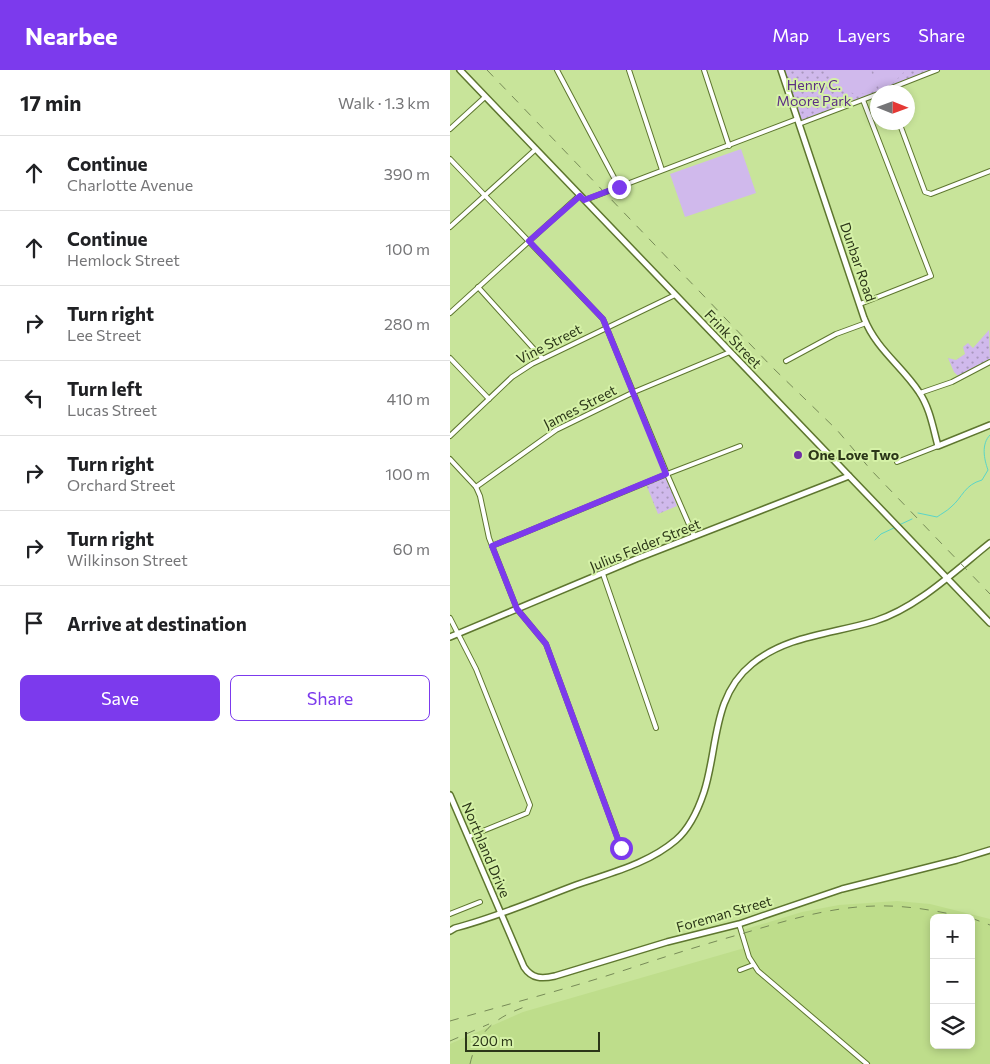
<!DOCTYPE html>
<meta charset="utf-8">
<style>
body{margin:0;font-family:Commissioner,sans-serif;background:#f2f2f2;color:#202124}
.controls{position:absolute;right:15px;bottom:15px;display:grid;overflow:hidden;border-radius:8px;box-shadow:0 2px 8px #0003}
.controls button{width:45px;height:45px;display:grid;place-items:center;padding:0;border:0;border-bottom:1px solid #e0e0e0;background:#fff;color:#202124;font:25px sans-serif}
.compass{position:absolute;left:420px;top:15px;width:45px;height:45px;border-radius:50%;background:#fff;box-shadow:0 2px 8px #0003;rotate:91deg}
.scale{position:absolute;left:15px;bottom:12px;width:135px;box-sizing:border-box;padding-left:5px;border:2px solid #2b3618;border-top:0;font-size:14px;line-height:18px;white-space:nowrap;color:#2b3618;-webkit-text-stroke:4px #d5f1a7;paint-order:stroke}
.stop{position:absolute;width:15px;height:15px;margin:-11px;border:4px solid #7c3aed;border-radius:50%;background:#fff}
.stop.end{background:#7c3aed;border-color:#fff;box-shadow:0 1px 5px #0008}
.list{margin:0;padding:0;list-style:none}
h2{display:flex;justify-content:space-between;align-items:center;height:65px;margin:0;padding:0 20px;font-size:21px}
h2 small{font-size:16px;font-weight:400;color:#757577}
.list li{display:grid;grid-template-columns:32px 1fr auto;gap:15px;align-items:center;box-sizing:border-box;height:75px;padding:0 20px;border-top:1px solid #e0e0e0}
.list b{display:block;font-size:19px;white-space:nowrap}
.list p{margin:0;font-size:16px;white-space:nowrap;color:#757577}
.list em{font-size:16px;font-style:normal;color:#757577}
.actions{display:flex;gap:10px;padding:15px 20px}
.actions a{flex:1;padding:11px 0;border:1px solid #7c3aed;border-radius:8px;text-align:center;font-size:18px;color:#7c3aed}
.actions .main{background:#7c3aed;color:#fff}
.icon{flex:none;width:28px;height:28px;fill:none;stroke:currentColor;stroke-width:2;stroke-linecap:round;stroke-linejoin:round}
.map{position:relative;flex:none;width:540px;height:994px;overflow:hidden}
header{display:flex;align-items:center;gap:30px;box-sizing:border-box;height:70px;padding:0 25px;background:#7c3aed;color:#fff}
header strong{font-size:24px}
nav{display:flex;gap:28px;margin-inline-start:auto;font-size:18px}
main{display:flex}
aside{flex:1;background:#fff}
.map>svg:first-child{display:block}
.built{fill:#bedd8b;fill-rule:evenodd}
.grass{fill:url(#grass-dots)}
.pitch{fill:#d0b9ec}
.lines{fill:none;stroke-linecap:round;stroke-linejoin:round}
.stream{stroke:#5bd5c8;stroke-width:1}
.street-casing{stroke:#5e762f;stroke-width:6}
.secondary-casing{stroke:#5e762f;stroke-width:8}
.street{stroke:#fff;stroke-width:4}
.secondary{stroke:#fff;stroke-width:5}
.rail{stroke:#778b57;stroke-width:1;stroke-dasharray:9 9;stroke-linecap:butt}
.route{stroke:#7c3aed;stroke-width:6}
.poi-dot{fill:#7030a5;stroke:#d5f1a7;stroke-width:2}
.labels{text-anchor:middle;stroke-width:4;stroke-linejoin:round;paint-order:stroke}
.park-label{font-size:14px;fill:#5c2f85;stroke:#d5f1a7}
.street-label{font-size:14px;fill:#2b3618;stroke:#d5f1a7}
.poi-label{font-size:14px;font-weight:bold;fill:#2b3618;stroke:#d5f1a7;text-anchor:start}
</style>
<header>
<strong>Nearbee</strong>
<nav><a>Map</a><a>Layers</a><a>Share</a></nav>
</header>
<main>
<aside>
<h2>17 min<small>Walk · 1.3 km</small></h2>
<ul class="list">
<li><svg class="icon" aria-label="ahead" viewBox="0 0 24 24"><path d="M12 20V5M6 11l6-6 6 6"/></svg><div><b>Continue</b><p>Charlotte Avenue</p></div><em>390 m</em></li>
<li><svg class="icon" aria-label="ahead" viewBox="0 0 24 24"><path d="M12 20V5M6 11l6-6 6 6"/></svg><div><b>Continue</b><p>Hemlock Street</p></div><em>100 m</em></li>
<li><svg class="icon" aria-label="right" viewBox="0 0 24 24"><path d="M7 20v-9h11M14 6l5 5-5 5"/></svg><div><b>Turn right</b><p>Lee Street</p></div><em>280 m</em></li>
<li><svg class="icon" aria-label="left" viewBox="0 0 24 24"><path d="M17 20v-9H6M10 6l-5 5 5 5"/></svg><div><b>Turn left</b><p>Lucas Street</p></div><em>410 m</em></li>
<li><svg class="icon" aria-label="right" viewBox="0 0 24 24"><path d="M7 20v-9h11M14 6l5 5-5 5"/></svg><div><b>Turn right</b><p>Orchard Street</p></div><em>100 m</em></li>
<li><svg class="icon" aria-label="right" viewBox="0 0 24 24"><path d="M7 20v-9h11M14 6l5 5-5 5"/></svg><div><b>Turn right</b><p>Wilkinson Street</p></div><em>60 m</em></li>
<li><svg class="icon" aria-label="arrive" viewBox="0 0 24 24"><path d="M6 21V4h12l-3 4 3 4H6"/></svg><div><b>Arrive at destination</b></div></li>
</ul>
<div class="actions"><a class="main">Save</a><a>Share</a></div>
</aside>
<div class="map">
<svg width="540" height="994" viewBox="0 0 540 994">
<defs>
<pattern id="grass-dots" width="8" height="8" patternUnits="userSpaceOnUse" patternTransform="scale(1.25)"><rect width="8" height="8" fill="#d0b9ec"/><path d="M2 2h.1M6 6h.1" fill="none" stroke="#a997be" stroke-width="1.8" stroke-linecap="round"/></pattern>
</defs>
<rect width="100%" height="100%" fill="#c8e49a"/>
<path class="built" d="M447,831L480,834L540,849V994H0V974L73,942L298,877L293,860L352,842L389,835ZM484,848H521V975H484Z"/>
<g class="grass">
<polygon points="331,0 487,0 349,54"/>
<polygon points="539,260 540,289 508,306 504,302 498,288 506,290 515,284 513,277 518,273 523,278"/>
<polygon points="216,406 227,436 208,444 196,414"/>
</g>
<g class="pitch">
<path d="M375,0H421L427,20C403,29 386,21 375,0Z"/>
<polygon points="423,0 456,0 442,14 429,19"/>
<polygon points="291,79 306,123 235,147 220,104"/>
</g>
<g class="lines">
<g class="stream">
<path d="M468,443L487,447C491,444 497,441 501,437C513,427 514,415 532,410L538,400C534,389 531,374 540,365"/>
<polyline points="449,455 462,449"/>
<polyline points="425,470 431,464 446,457"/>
</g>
<g class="street-casing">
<g id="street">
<polyline points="107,0 169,117"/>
<polyline points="179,0 212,100"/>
<polyline points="254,0 279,76"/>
<polyline points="431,22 487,0"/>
<polyline points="449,52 475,122 481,124 540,101"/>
<polyline points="349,54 428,24"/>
<polyline points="0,59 35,27"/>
<polyline points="0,89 153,249 217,404 244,466"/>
<polyline points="135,130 347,49"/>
<polyline points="0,157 86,79"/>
<polyline points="28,217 92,288"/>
<polyline points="410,234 481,206 413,30"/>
<polyline points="0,243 130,125"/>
<polyline points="0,288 39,329"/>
<polyline points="336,291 386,264 416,253"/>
<polyline points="470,323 502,312 540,292"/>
<polyline points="0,366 62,307 82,294 225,225"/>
<polyline points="0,389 26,417 30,426 39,468 67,539 96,574 172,780"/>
<polyline points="447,392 488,376"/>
<polyline points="26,417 106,360 184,322 280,282"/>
<polyline points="42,476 217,404 290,376"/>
<polyline points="153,504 206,658"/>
<polyline points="0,548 26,599 80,735 77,743 18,767"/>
<polyline points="0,844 30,832"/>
<polyline points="289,854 299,887 308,901 417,994"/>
<polyline points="290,900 303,895"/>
</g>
</g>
<g class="secondary-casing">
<g id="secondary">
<polyline points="10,0 540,553"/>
<path d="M331,0L414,248C426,279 452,296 469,322C480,338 483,358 488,376L540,355"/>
<polyline points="0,567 186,489 399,406"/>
<path d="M0,725L74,897C82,909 92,909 105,906L217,872L289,854L392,819L507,790L540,780"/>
<path d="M0,861L5,858C47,847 86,830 126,815C160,803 198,794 226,770C240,758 248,740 254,722C268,679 262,626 302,594C337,565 383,564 425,551C467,538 506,500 540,473"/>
</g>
</g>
<use href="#street" class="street"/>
<use href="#secondary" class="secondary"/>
<g class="rail">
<polyline points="37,0 323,298 387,360 421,400 540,524"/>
<polyline points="521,848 540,855"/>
<path d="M0,951C58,934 117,919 175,900C214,887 252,875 291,864C335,851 379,837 425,836C457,835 488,841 519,848"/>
<polyline points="0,971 39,954"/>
<path d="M20,994C28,959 48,946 80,935"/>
</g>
</g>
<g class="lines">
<polyline class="route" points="169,117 134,130 130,126 79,171 153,249 216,404 42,476 67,539 96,574 171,778"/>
</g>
<circle class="poi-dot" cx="348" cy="385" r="5"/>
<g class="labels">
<g class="park-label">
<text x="364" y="20">Henry C.<tspan x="364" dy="16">Moore Park</tspan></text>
</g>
<g class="street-label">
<text transform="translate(408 192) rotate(71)" y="5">Dunbar Road</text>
<text transform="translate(283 269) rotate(46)" y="5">Frink Street</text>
<text transform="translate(99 274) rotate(-27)" y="5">Vine Street</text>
<text transform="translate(130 337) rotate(-27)" y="5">James Street</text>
<text transform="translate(195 475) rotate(-22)" y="5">Julius Felder Street</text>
<text transform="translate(36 780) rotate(67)" y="5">Northland Drive</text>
<text transform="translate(274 844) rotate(-16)" y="5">Foreman Street</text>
</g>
<g class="poi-label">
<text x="358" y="390">One Love Two</text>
</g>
</g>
</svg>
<div class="controls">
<button>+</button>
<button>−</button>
<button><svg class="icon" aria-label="layers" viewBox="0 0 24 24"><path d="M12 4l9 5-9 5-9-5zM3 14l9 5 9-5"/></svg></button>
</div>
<svg class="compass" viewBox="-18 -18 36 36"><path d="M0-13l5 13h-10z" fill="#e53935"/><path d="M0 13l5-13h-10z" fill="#757577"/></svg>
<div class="scale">200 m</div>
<div class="stop" style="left:171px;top:778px"></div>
<div class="stop end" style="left:169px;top:117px"></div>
</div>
</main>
